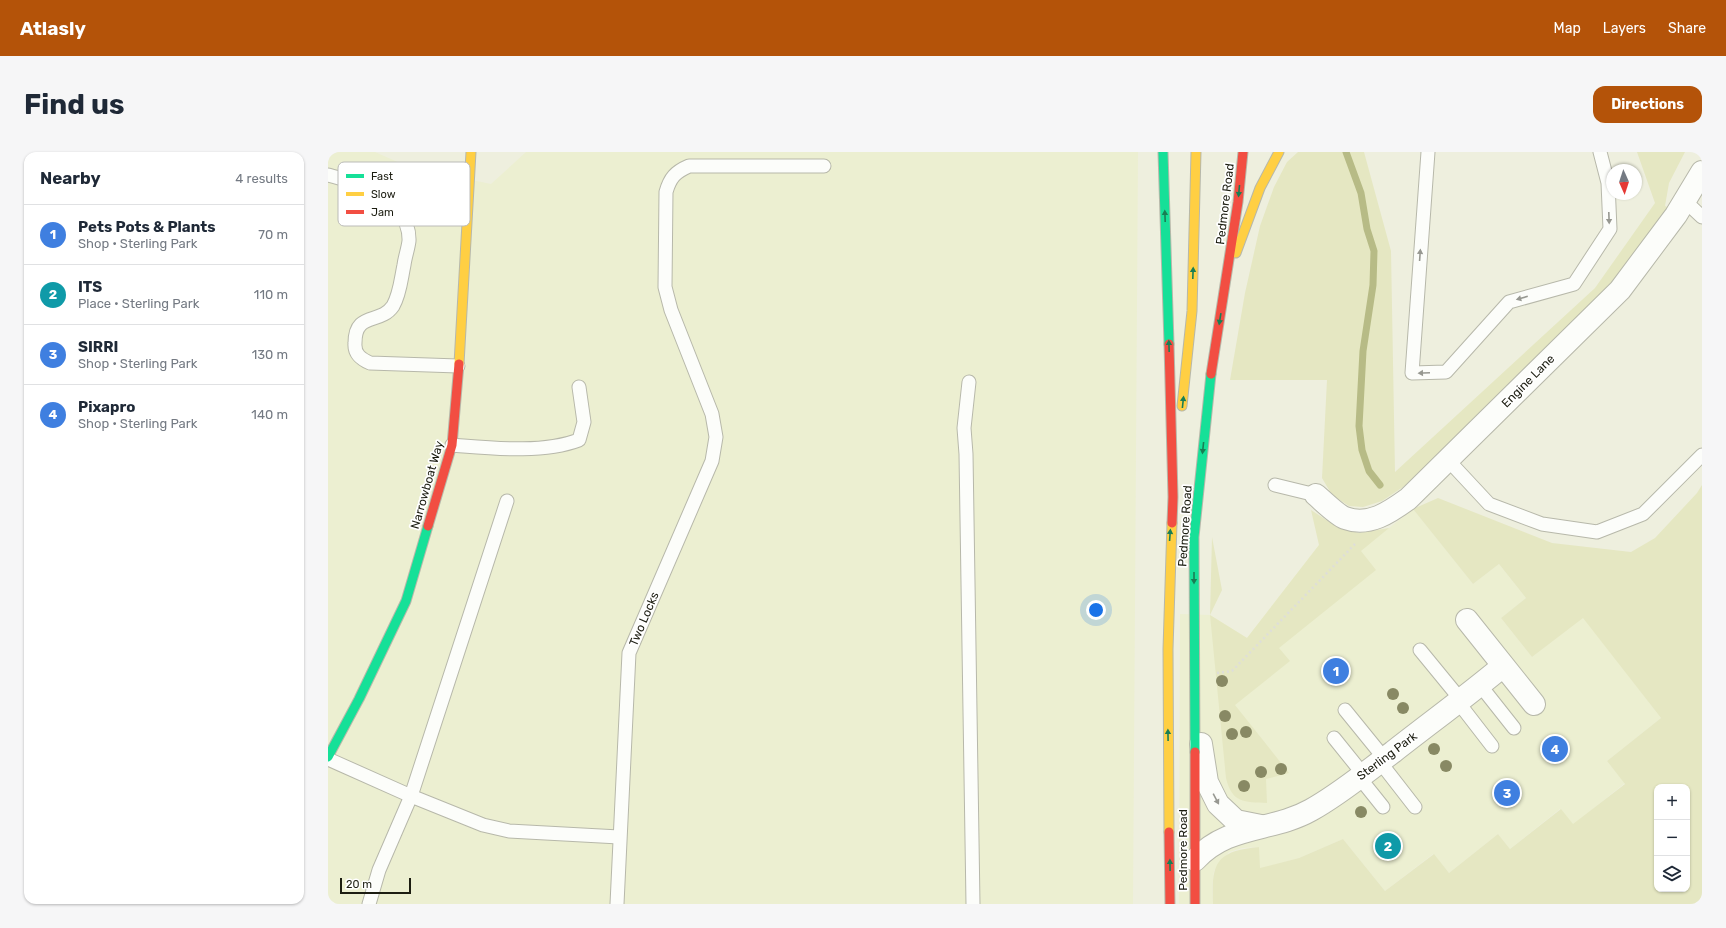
<!DOCTYPE html>
<meta charset="utf-8">
<style>
body{margin:0;font-family:Rubik,sans-serif;background:#f6f6f7;color:#1f2937}
.controls{position:absolute;right:12px;bottom:12px;display:grid;overflow:hidden;border-radius:8px;box-shadow:0 1px 3px #0004}
.controls button{width:36px;height:36px;display:grid;place-items:center;padding:0;border:0;border-bottom:1px solid #e0e1e3;background:#fff;color:#1f2937;font:20px sans-serif}
.compass{position:absolute;left:1278px;top:12px;width:36px;height:36px;border-radius:50%;background:#fff;box-shadow:0 1px 3px #0004;rotate:177deg}
.scale{position:absolute;left:12px;bottom:10px;width:71px;box-sizing:border-box;padding-left:4px;border:2px solid #1c1d11;border-top:0;font-size:11px;line-height:14px;white-space:nowrap;color:#1c1d11;-webkit-text-stroke:3px #fff;paint-order:stroke}
.you{position:absolute;left:768px;top:458px;width:14px;height:14px;margin:-10px;border:3px solid #fff;border-radius:50%;background:#1a73e8;box-shadow:0 0 0 6px #1a73e833}
.badge{display:grid;place-items:center;width:26px;height:26px;border-radius:50%;background:#b45309;color:#fff;font-size:13px;font-weight:700}
.pin{position:absolute;translate:-50% -50%;border:2px solid #fff;box-shadow:0 1px 4px #0006}
.list{margin:0;padding:0;list-style:none}
h2{display:flex;justify-content:space-between;align-items:center;height:52px;margin:0;padding:0 16px;font-size:17px}
h2 small{font-size:13px;font-weight:400;color:#747a83}
.list li{display:grid;grid-template-columns:26px 1fr auto;gap:12px;align-items:center;box-sizing:border-box;height:60px;padding:0 16px;border-top:1px solid #e0e1e3}
.list b{display:block;font-size:15px;white-space:nowrap}
.list p{margin:0;font-size:13px;white-space:nowrap;color:#747a83}
.list em{font-size:13px;font-style:normal;color:#747a83}
.icon{flex:none;width:22px;height:22px;fill:none;stroke:currentColor;stroke-width:2;stroke-linecap:round;stroke-linejoin:round}
.map{position:relative;flex:none;width:1374px;height:752px;overflow:hidden;border-radius:12px}
header{display:flex;align-items:center;gap:24px;box-sizing:border-box;height:56px;padding:0 20px;background:#b45309;color:#fff}
header strong{font-size:19px}
nav{display:flex;gap:22px;margin-inline-start:auto;font-size:14px}
.intro{display:flex;align-items:center;justify-content:space-between;box-sizing:border-box;height:96px;padding:0 24px}
h1{margin:0;font-size:28px}
.button{padding:10px 18px;border-radius:12px;background:#b45309;color:#fff;font-size:14px;font-weight:700}
main{display:flex;gap:24px;padding:0 24px}
aside{flex:1;background:#fff;border-radius:12px;box-shadow:0 1px 3px #0004}
.map>svg:first-child{display:block}
.built{fill:#ecefd1}
.green{fill:#e5e7c2;fill-rule:evenodd}
.lines{fill:none;stroke-linecap:round;stroke-linejoin:round}
.stream{stroke:#b7bb86;stroke-width:7}
.lane-casing{stroke:#b7b8aa;stroke-width:15}
.street-casing{stroke:#b7b8aa;stroke-width:24}
.fast-casing{stroke:#b7b8aa;stroke-width:11}
.slow-casing{stroke:#b7b8aa;stroke-width:11}
.jam-casing{stroke:#b7b8aa;stroke-width:11}
.path{stroke:#deded9;stroke-width:2.5;stroke-dasharray:2 3;stroke-linecap:butt}
.lane{stroke:#fcfdfa;stroke-width:13}
.street{stroke:#fcfdfa;stroke-width:22}
.fast{stroke:#16e098;stroke-width:9}
.slow{stroke:#ffcf43;stroke-width:9}
.jam{stroke:#f24e42;stroke-width:9}
.tree{fill:#888964}
.oneway{fill:#197e54}
.oneway2{fill:#979891}
.labels{text-anchor:middle;stroke-width:3.5;stroke-linejoin:round;paint-order:stroke}
.street-label{font-size:12px;fill:#1c1d11;stroke:#fff}
.key{fill:#fff;stroke:#bbbbb8;stroke-width:1}
.key-label{font-size:11px;fill:#1c1d11}
</style>
<header>
<strong>Atlasly</strong>
<nav><a>Map</a><a>Layers</a><a>Share</a></nav>
</header>
<div class="intro"><h1>Find us</h1><a class="button">Directions</a></div>
<main>
<aside>
<h2>Nearby<small>4 results</small></h2>
<ul class="list">
<li><span class="badge" style="background:#3f7fe0">1</span><div><b>Pets Pots &amp; Plants</b><p>Shop · Sterling Park</p></div><em>70 m</em></li>
<li><span class="badge" style="background:#0f9aa8">2</span><div><b>ITS</b><p>Place · Sterling Park</p></div><em>110 m</em></li>
<li><span class="badge" style="background:#3f7fe0">3</span><div><b>SIRRI</b><p>Shop · Sterling Park</p></div><em>130 m</em></li>
<li><span class="badge" style="background:#3f7fe0">4</span><div><b>Pixapro</b><p>Shop · Sterling Park</p></div><em>140 m</em></li>
</ul>
</aside>
<div class="map">
<svg width="1374" height="752" viewBox="0 0 1374 752">
<rect width="100%" height="100%" fill="#eeefde"/>
<g class="built">
<polygon points="0,0 47,0 81,15 163,32 198,0 810,0 805,752 0,752"/>
<polygon points="1085,357 1145,432 1171,412 1198,446 1173,466 1204,505 1255,465 1333,566 1279,609 1297,631 1245,673 1232,657 1182,697 1170,682 1121,721 1105,702 1057,739 1015,687 971,706 931,717 931,695 914,696 901,700 886,719 884,735 885,752 851,752 852,462 882,463 919,486 991,393 1061,376"/>
</g>
<g class="green">
<polygon points="970,0 1036,0 1063,99 1067,320 1267,136 1327,51 1309,0 1357,0 1341,31 1337,54 1342,56 1278,142 1078,333 1054,349 1035,355 1021,354 1004,343 994,326 999,228 902,228 917,141 932,74 946,35 959,10"/>
<path d="M1374,333V752H885C883,711 888,699 931,695L932,716L971,706L1015,687L1057,739L1106,702L1121,721L1170,682L1182,697L1233,657L1245,672L1297,632L1279,609L1333,566L1255,466L1204,505L1173,466L1198,446L1171,412L1145,432L1085,357L1110,346L1224,391L1303,400L1327,386L1369,341ZM1329,635H1359V737H1329Z"/>
<path d="M983,358L1009,375L1031,381L1061,376L1033,399L1048,418L951,496L962,509L907,553L961,621L938,627L939,651C916,650 904,651 898,626L882,463L884,385L894,438L882,463L919,486L991,393Z"/>
</g>
<g class="lines">
<polyline class="stream" points="1018,0 1033,41 1039,77 1046,99 1045,133 1035,199 1031,274 1034,298 1041,319 1052,333"/>
<g class="lane-casing">
<g id="lane">
<polyline points="1100,0 1084,221 1118,220 1181,150 1246,132 1282,77 1280,31 1272,0"/>
<path d="M0,23C14,27 30,30 44,37C63,46 82,66 81,89C80,97 77,105 76,113C73,127 72,142 65,154C52,173 27,159 27,191C26,202 33,207 42,211L130,214"/>
<polyline points="1357,49 1374,65"/>
<polyline points="641,230 636,276 638,302 645,752"/>
<path d="M124,293C163,296 214,302 251,288L256,270L251,235"/>
<polyline points="1120,308 1161,352 1214,372 1269,380 1315,362 1374,303"/>
<polyline points="947,333 988,343"/>
<polyline points="1092,498 1133,548"/>
<polyline points="1152,533 1186,576"/>
<polyline points="1130,550 1164,594"/>
<polyline points="1017,558 1056,606"/>
<polyline points="1006,586 1035,622"/>
<polyline points="0,607 83,644 155,673 181,679 291,685"/>
<polyline points="1052,610 1087,655"/>
<polyline points="1031,625 1055,655"/>
<polyline points="41,752 51,718 83,644 179,349"/>
<path d="M289,752L301,501L384,309L388,285L384,262L343,158L337,135L338,40C342,26 347,20 361,14H496"/>
</g>
</g>
<g class="street-casing">
<g id="street">
<path d="M988,343C995,349 1009,363 1017,366C1041,375 1062,360 1080,347L1292,138L1348,63L1374,20"/>
<polyline points="1139,468 1206,552"/>
<polyline points="873,592 879,630 890,652 908,669 933,674"/>
<path d="M867,708C900,672 944,680 983,658C1012,642 1038,620 1065,600C1102,571 1139,544 1175,514"/>
</g>
</g>
<g class="fast-casing">
<g id="fast">
<polyline points="835,0 841,192"/>
<polyline points="867,600 866,385 883,222"/>
<polyline points="0,605 31,547 78,449 100,374"/>
</g>
</g>
<g class="slow-casing">
<g id="slow">
<polyline points="908,101 932,36 951,0"/>
<polyline points="131,212 143,0"/>
<polyline points="854,254 864,159 868,0"/>
<polyline points="841,680 840,497 844,371"/>
</g>
</g>
<g class="jam-casing">
<g id="jam">
<polyline points="841,192 845,345 844,371"/>
<polyline points="883,222 910,50 915,0"/>
<polyline points="100,374 124,293 131,212"/>
<polyline points="867,600 867,752"/>
<polyline points="841,680 842,752"/>
</g>
</g>
<polyline class="path" points="889,521 904,519 1028,391"/>
<use href="#lane" class="lane"/>
<use href="#street" class="street"/>
<use href="#fast" class="fast"/>
<use href="#slow" class="slow"/>
<use href="#jam" class="jam"/>
</g>
<g class="tree">
<circle cx="894" cy="529" r="6"/>
<circle cx="1065" cy="542" r="6"/>
<circle cx="1075" cy="556" r="6"/>
<circle cx="897" cy="564" r="6"/>
<circle cx="918" cy="580" r="6"/>
<circle cx="904" cy="582" r="6"/>
<circle cx="1106" cy="597" r="6"/>
<circle cx="1118" cy="614" r="6"/>
<circle cx="953" cy="617" r="6"/>
<circle cx="933" cy="620" r="6"/>
<circle cx="916" cy="634" r="6"/>
<circle cx="1033" cy="660" r="6"/>
</g>
<defs><path id="oneway-solid" d="M-6-.8H1V-3.2L6.5 0L1 3.2V.8H-6Z"/></defs>
<g class="oneway">
<use href="#oneway-solid" transform="translate(911 39) rotate(95)"/>
<use href="#oneway-solid" transform="translate(837 64) rotate(-92)"/>
<use href="#oneway-solid" transform="translate(865 121) rotate(-88)"/>
<use href="#oneway-solid" transform="translate(892 167) rotate(99)"/>
<use href="#oneway-solid" transform="translate(841 194) rotate(-92)"/>
<use href="#oneway-solid" transform="translate(855 250) rotate(-84)"/>
<use href="#oneway-solid" transform="translate(875 296) rotate(96)"/>
<use href="#oneway-solid" transform="translate(842 383) rotate(-86)"/>
<use href="#oneway-solid" transform="translate(866 426) rotate(90)"/>
<use href="#oneway-solid" transform="translate(840 583) rotate(-91)"/>
<use href="#oneway-solid" transform="translate(842 713) rotate(-91)"/>
</g>
<g class="oneway2">
<use href="#oneway-solid" transform="translate(1281 66) rotate(88)"/>
<use href="#oneway-solid" transform="translate(1092 103) rotate(-86)"/>
<use href="#oneway-solid" transform="translate(1194 146) rotate(164)"/>
<use href="#oneway-solid" transform="translate(1096 221) rotate(178)"/>
<use href="#oneway-solid" transform="translate(888 647) rotate(62)"/>
</g>
<g class="labels">
<g class="street-label">
<text transform="translate(897 52) rotate(-83)" y="4">Pedmore Road</text>
<text transform="translate(1200 229) rotate(-45)" y="4">Engine Lane</text>
<text transform="translate(99 333) rotate(-74)" y="4">Narrowboat Way</text>
<text transform="translate(857 374) rotate(-86)" y="4">Pedmore Road</text>
<text transform="translate(316 467) rotate(-67)" y="4">Two Locks</text>
<text transform="translate(1059 604) rotate(-37)" y="4">Sterling Park</text>
<text transform="translate(855 698) rotate(-90)" y="4">Pedmore Road</text>
</g>
</g>
<rect x="10" y="10" width="132" height="64" rx="6" class="key"/>
<rect x="18" y="22" width="18" height="4" fill="#16e098"/>
<rect x="18" y="40" width="18" height="4" fill="#ffcf43"/>
<rect x="18" y="58" width="18" height="4" fill="#f24e42"/>
<g class="key-label">
<text x="43" y="28">Fast</text>
<text x="43" y="46">Slow</text>
<text x="43" y="64">Jam</text>
</g>
</svg>
<div class="controls">
<button>+</button>
<button>−</button>
<button><svg class="icon" aria-label="layers" viewBox="0 0 24 24"><path d="M12 4l9 5-9 5-9-5zM3 14l9 5 9-5"/></svg></button>
</div>
<svg class="compass" viewBox="-18 -18 36 36"><path d="M0-13l5 13h-10z" fill="#e53935"/><path d="M0 13l5-13h-10z" fill="#747a83"/></svg>
<div class="scale">20 m</div>
<div class="you"></div>
<div class="pin badge" style="left:1008px;top:519px;background:#3f7fe0">1</div>
<div class="pin badge" style="left:1060px;top:694px;background:#0f9aa8">2</div>
<div class="pin badge" style="left:1179px;top:641px;background:#3f7fe0">3</div>
<div class="pin badge" style="left:1227px;top:597px;background:#3f7fe0">4</div>
</div>
</main>
